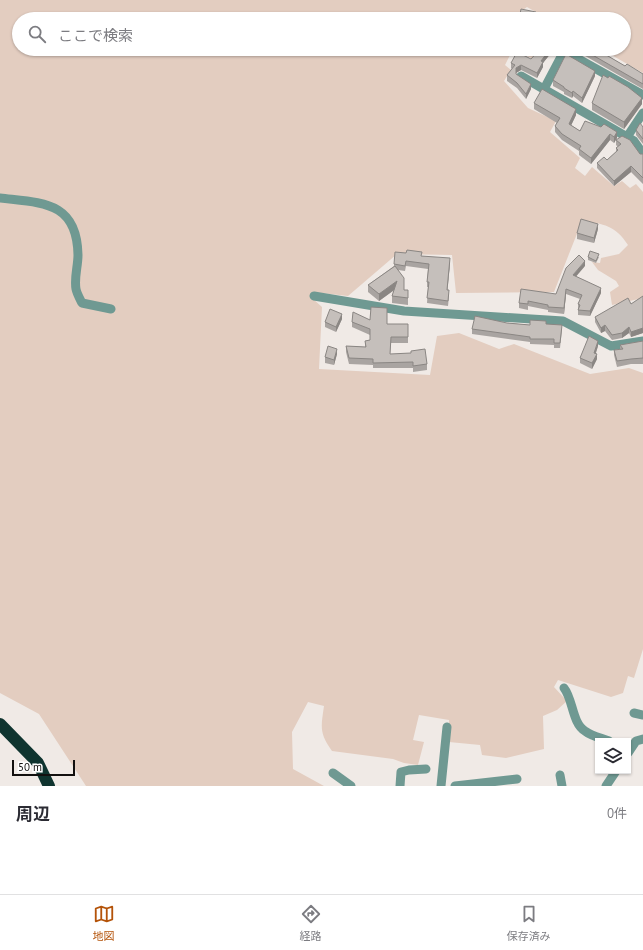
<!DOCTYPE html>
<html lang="ja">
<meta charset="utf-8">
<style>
body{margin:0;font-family:"PT Sans","Noto Sans JP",sans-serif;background:#f7f7f7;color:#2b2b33}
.controls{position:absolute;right:12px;bottom:12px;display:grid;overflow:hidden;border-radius:0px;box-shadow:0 1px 3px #0004}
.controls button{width:36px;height:36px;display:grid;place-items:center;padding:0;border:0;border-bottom:1px solid #e1e1e2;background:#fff;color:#2b2b33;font:20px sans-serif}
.scale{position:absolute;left:12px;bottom:10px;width:63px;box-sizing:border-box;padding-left:4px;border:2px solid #12100f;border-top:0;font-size:11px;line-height:14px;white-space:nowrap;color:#12100f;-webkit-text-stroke:3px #fff;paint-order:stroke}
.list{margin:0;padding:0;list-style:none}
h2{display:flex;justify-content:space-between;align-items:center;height:52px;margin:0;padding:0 16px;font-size:17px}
h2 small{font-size:13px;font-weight:400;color:#7c7c81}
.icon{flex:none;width:22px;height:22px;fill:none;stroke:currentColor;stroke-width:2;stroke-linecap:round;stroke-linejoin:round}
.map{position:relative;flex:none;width:643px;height:786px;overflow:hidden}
.search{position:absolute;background:#fff;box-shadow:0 1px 3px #0004;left:12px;right:12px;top:12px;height:44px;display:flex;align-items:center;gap:10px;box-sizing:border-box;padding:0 14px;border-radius:22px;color:#7c7c81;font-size:15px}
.sheet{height:108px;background:#fff}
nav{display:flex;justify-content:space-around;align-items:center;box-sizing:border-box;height:56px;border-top:1px solid #e1e1e2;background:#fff;font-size:11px;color:#7c7c81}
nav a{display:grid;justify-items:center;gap:2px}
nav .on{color:#b45309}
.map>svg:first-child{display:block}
.green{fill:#e3cdc0}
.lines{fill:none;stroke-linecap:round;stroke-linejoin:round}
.minor{stroke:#6f9992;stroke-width:9}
.highway{stroke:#0f342f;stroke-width:12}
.wall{fill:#a9a4a1}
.shaded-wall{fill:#8a8683}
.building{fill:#c5bfbb;stroke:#8a8683}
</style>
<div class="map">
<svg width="643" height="786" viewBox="0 0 643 786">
<rect width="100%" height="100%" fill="#f0eae6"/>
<path class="green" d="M0,0H643V73L601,49H624V19H548L527,7L517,14L516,19H19V49H539L533,59L513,49L505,65L511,70L504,81L528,108L556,121L550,132L580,158L575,168L585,176L592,167L614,186L622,181L630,188L636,184L643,192V298L612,305L610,292L619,286L616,281L598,270L592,262L600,263L601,258L619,254L628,245C615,225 604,224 582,221L554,292L456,293L452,255L397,254L348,296L312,292V298L322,307L319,369L430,375L437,336L459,333L499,349L514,344L590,374L629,368L643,373V649L634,678L628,676L623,693L611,697L558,680L554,687L567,701L557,710L543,716L544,749L506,758L482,755L480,745L449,742V720L419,715L413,740L424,742L418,765L404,763L393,759L332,751C319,733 321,727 324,706L308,702L292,732L293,769L324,786H86L39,714L0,693Z"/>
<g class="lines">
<g class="minor">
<polyline points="521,76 634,141 643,154"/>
<polyline points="544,89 564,51 643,95"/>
<polyline points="627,137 643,113"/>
<path d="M0,198C42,203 77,201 78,255C78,266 74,278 76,289C77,294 80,299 82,303L111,309"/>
<polyline points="314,296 404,311 563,321 611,346 643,341"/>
<path d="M564,688C573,699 572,723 585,731C591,736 601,738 609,741"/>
<polyline points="634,713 643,715"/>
<polyline points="628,753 636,741 643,739"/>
<polyline points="333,773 351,786"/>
<polyline points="560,775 562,786"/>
<polyline points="400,786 401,772 409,770 426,769"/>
<polyline points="441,786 447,727"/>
<polyline points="455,786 517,779"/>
<polyline points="606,786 616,771"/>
</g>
<polyline class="highway" points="0,724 38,763 49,786"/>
</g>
<g class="wall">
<polygon points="551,49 551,53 543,63 543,67 537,78 521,70 516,73 516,74 531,89 526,99 517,88 507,81 507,75 512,69 511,68 511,63 531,59"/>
<polygon points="573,49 596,49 625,66 643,74 643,89"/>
<polygon points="595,76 582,103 573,96 572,98 564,94 564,92 553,86 553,80"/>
<polygon points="608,78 642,104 624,129 592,110 592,103"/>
<polygon points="534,103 576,115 571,125 580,131 585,121 617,138 614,143 610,140 591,164 579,155 579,151 562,140 555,132 555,126 557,123 534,109"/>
<polygon points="643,127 643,144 636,135 636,130"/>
<polygon points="616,140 640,154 643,154 643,184 631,172 614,186 597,168 597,163 607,160 616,152 616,148 618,147 616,145"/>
<polygon points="598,229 594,243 577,239 577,233"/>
<polygon points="422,256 450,263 447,290 449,296 448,306 427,303 428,287 427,287 427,282 428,269 406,266 405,271 398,270 404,290 408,298 408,305 392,303 392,296 394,290 379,301 368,292 368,285 394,266 394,264"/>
<polygon points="588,257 599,257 596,263 588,260"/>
<polygon points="585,266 576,276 601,293 590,316 578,315 578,304 580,299 566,294 564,314 548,312 548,310 528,306 528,310 519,308 519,303 556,294"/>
<polygon points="643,296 643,333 631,337 629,333 622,338 612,340 605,331 601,333 595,322 595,317 631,304"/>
<polygon points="342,319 336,332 325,327 325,322"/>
<polygon points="370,320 387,324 408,324 408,343 391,343 390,354 427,364 427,370 413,372 413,368 373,368 373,365 349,364 346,352 346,346 365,347 365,341 370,340 370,335 352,327 352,322"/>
<polygon points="507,323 530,325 546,324 562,330 560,348 554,348 554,345 530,344 530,342 472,334 472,329"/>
<polygon points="643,341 643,364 631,364 617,367 614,355 614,350 620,350 620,345"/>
<polygon points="598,346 596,353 597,359 592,369 580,363 580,358"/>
<polygon points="337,354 334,365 325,363 325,357"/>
</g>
<g class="shaded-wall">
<polygon points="550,49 551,49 551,53 543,63 543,67 537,78 537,73 541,61"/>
<polygon points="521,65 521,70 516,73 516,68"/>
<polygon points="595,71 595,76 582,103 582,98"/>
<polygon points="531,84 531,89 526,99 526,94"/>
<polygon points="573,91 573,96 572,98 572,93"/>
<polygon points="642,98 642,104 624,129 624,122"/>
<polygon points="576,109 576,115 569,130 569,124"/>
<polygon points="617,132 617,138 614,143 614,137"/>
<polygon points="610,134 610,140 591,164 591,158"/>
<polygon points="631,166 631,172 614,186 614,181"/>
<polygon points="598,224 598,229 594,243 594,238"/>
<polygon points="450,258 450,263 447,295 447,290"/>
<polygon points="585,261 585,266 573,280 573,275"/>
<polygon points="397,281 397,288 379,301 379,294"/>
<polygon points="601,288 601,293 590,316 590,311"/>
<polygon points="566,289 566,294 564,314 564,308"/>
<polygon points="342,314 342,319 336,332 336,327"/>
<polygon points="605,325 605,331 601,333 601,328"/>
<polygon points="629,327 629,333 622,338 622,333"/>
<polygon points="643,328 643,333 631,337 631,332"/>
<polygon points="598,341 598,346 594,358 594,353"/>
<polygon points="337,349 337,354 334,365 334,360"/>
<polygon points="597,354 597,359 592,369 592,363"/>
</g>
<g class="building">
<polygon points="521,9 536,12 534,19 519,19"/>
<polygon points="545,16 550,19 543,19"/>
<polygon points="540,49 550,49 541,61 543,62 537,73 521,65 516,68 516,74 531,84 526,94 517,83 507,75 515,65 511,63 517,52 531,59"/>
<polygon points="582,49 596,49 625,66 627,64 643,74 643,84"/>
<polygon points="566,54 595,71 582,98 573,91 572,93 564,88 564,87 553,80"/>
<polygon points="603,75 608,78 609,76 628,87 642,98 624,122 592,103"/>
<polygon points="542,89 576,109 569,124 580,131 585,121 601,127 604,124 617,132 614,137 610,134 591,158 579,149 581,146 562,134 555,126 560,118 534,103"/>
<polygon points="640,123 643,127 643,139 636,130"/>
<polygon points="622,136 630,140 640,154 643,154 643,178 631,166 614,181 597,163 604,157 607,160 618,150 616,148 621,144 616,140"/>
<polygon points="581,219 598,224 594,238 577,233"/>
<polygon points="407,250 422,252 421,256 450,258 447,290 449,290 448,301 427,298 429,282 427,282 429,264 406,261 405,266 394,264 395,252 406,253"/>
<polygon points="590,251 599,254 596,261 588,257"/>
<polygon points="579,255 585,261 573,275 601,288 590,311 578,310 580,305 578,304 582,295 566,289 564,308 548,307 548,305 528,301 528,304 519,303 521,289 556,294 566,268"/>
<polygon points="395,266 404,278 404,290 408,290 408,298 392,296 397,281 379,294 368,285"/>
<polygon points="643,296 643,328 631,332 629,327 622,333 612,335 605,325 601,328 595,317 628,298 631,304"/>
<polygon points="371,307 387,308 387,324 408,324 408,337 391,337 390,354 411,353 411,351 425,349 427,364 413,366 413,362 373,363 373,359 349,358 346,346 366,347 365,341 370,340 370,329 352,322 353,312 370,320"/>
<polygon points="330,309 342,314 336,327 325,322"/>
<polygon points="475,316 507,323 530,325 530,320 546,321 546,324 562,325 560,343 554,343 554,339 530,339 530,337 472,329"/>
<polygon points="589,336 598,341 594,353 597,354 592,363 580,358"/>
<polygon points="643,341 643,358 631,359 617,361 614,350 623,349 620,345"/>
<polygon points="328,346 337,349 334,360 325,357"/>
</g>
</svg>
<div class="controls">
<button><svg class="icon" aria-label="layers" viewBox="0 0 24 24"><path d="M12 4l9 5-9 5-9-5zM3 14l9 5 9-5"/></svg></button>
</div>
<div class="scale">50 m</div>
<div class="search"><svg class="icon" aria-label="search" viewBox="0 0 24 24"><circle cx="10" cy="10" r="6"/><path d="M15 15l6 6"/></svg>ここで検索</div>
</div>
<section class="sheet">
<h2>周辺<small>0件</small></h2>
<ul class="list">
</ul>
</section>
<nav>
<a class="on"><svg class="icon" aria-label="map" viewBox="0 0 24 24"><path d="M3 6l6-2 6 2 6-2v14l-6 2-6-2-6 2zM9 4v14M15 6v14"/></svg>地図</a>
<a><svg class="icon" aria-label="directions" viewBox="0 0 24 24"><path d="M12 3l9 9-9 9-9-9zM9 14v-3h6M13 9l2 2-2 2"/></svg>経路</a>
<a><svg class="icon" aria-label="saved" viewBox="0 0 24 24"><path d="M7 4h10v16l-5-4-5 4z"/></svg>保存済み</a>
</nav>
